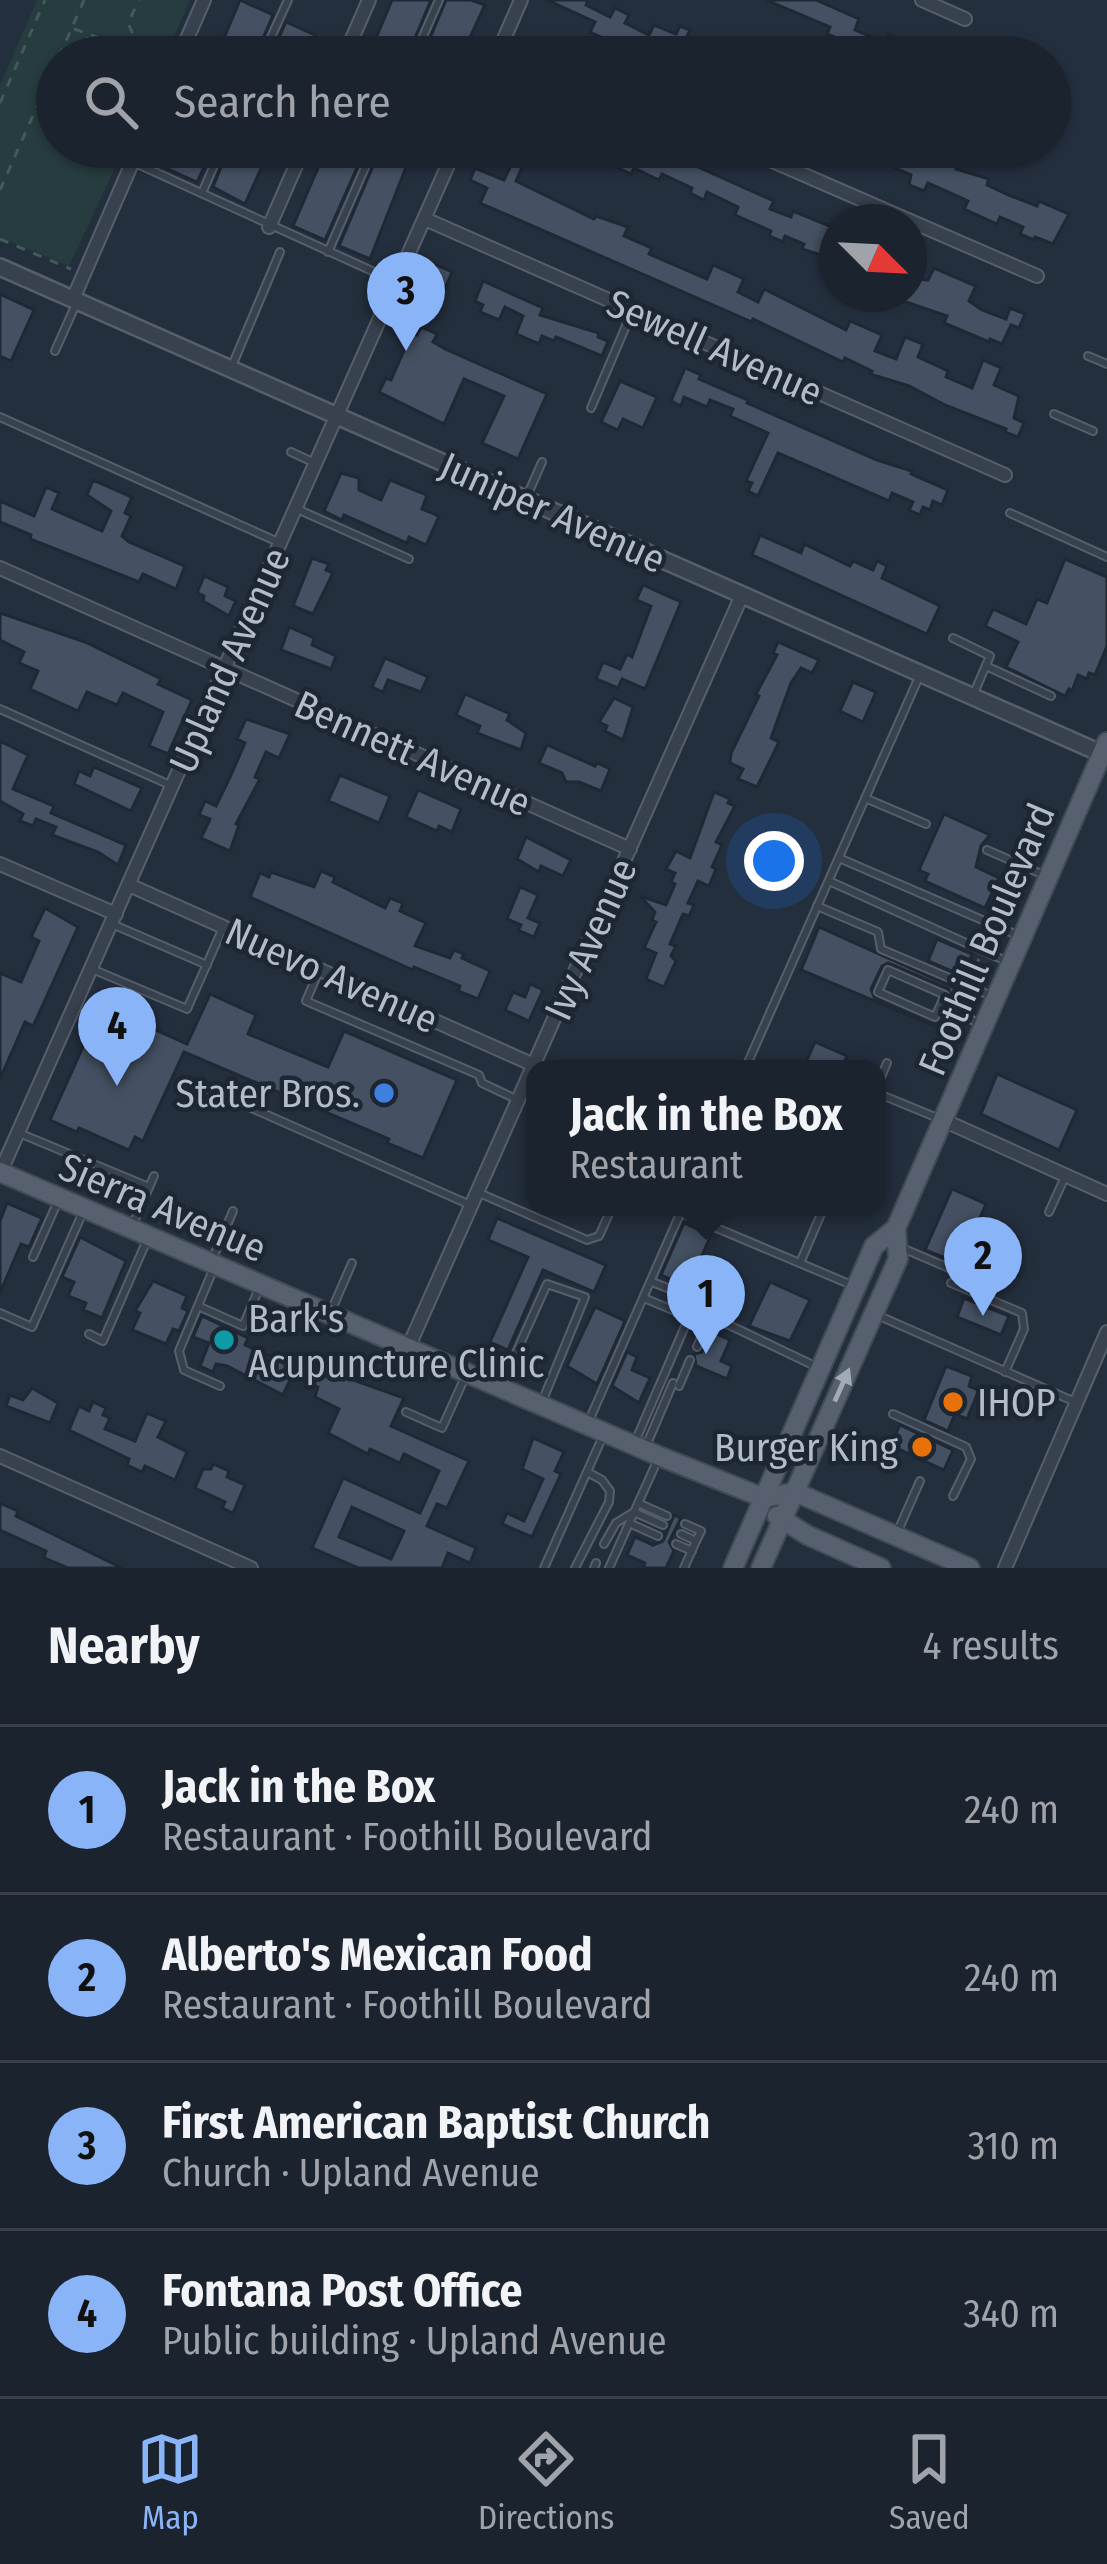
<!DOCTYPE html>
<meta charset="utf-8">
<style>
body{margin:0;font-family:"Fira Sans Condensed",sans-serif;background:#242b36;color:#f1f3f6}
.compass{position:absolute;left:819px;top:204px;width:108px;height:108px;border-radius:50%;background:#1b232e;box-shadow:0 3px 9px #0004;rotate:114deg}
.you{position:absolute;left:774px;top:861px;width:42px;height:42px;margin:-30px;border:9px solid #fff;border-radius:50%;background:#1a73e8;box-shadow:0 0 0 18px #1a73e833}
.badge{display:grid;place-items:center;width:78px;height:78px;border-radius:50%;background:#8ab4f8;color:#111;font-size:39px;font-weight:700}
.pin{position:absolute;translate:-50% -99px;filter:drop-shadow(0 3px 6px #0008)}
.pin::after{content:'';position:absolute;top:63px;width:42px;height:36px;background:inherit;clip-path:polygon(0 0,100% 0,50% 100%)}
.popup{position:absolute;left:526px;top:1060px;width:360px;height:156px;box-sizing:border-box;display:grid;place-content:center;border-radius:24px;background:#1b232e;filter:drop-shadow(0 3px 9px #0005);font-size:39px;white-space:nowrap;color:#a0a4aa}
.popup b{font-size:45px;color:#f1f3f6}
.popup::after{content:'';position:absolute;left:50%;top:100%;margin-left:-24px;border:24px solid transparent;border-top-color:#1b232e}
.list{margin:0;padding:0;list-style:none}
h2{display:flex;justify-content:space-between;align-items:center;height:156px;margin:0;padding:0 48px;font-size:51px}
h2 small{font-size:39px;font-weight:400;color:#a0a4aa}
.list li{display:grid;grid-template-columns:78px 1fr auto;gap:36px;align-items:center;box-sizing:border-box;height:168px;padding:0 48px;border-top:3px solid #39404a}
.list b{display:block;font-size:45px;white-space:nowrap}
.list p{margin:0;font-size:39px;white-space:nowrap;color:#a0a4aa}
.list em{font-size:39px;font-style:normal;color:#a0a4aa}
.icon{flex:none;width:66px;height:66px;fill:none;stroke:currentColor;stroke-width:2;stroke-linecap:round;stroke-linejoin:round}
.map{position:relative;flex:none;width:1107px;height:1568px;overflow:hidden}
.search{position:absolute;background:#1b232e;box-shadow:0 3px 9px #0004;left:36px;right:36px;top:36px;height:132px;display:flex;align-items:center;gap:30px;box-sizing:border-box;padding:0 42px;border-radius:66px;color:#a0a4aa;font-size:45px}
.sheet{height:828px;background:#1b232e}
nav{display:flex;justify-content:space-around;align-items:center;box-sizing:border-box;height:168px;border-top:3px solid #39404a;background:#1b232e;font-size:33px;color:#a0a4aa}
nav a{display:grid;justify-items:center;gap:6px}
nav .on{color:#8ab4f8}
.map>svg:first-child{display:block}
.green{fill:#263c3f}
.building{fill:#455162;stroke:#1f2835;stroke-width:3;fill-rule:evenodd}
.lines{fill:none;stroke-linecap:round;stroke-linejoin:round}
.service-casing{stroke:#565f6c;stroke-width:10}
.minor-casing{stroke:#565f6c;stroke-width:16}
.tertiary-casing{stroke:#565f6c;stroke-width:20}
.primary-casing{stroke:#414a57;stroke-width:22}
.path{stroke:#44595c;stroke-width:3;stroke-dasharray:9 9;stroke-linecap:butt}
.service{stroke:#38414e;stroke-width:6}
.minor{stroke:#38414e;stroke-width:12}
.tertiary{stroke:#38414e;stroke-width:15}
.primary{stroke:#56606e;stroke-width:18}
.oneway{fill:#a1aab7}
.shop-dot{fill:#3f7fe0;stroke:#1d2633;stroke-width:4.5}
.culture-dot{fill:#0f9aa8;stroke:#1d2633;stroke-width:4.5}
.food-dot{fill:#e8710a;stroke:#1d2633;stroke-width:4.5}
.labels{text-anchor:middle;stroke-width:9;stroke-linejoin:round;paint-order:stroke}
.street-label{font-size:39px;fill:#b4bcc9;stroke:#1d2633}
.poi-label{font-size:39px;fill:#b4bcc9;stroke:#1d2633;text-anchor:end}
</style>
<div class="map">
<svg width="1107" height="1568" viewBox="0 0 1107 1568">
<rect width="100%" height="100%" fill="#242f3e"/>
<polygon class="green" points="37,0 190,0 165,57 57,57 57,147 125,147 69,266 0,237 0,85"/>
<g class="building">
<polygon points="240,0 273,15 255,57 216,57"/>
<polygon points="392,0 431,0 407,57 368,57"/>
<polygon points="446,0 471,0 485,5 461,57 422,57"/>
<polygon points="547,0 588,0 586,5 610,17 615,8 629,15 625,23 649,35 654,25 676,34 680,26 690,30 682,47 705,57 644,57 590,32 595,22"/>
<polygon points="766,0 816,0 859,19 855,30 884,42 887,34 948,57 851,57 856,46 827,34 830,27"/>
<polygon points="286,22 315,35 306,54 299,51 296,57 270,57"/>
<polygon points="189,147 214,147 197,182 168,169 176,151 186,155"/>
<polygon points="229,147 255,147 268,153 245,204 213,187"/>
<polygon points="327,147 366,147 325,240 293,226"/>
<polygon points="381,147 418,147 407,165 370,259 339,246"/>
<polygon points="574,147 643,147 656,153 658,149 774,201 770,209 791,217 793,211 837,229 837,260 802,249 804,244 785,236 783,242 769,236 771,231 735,215 738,207 707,192 704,200 690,193 692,188 662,174 659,180 634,168 631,174"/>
<polygon points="847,147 909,147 908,150 941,165 945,156 959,163 956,169 989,179 987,185 1011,196 1037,206 1039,201 1069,214 1053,244 1035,237 1034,240 1020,234 1023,227 1000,217 997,224 964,209 968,201 928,183 924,191 909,185 911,175"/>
<polygon points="513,161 523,165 516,181 594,219 596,216 628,227 624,236 652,248 649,254 707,279 713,265 744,279 738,292 758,302 764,289 846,330 850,321 882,335 875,351 896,359 905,337 923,344 918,357 948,371 946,377 972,388 983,360 1001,368 994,385 1019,396 1014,418 1024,423 1018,437 1005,432 1006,429 945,405 909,386 870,374 872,371 845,358 843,362 753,319 752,322 480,203 487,188 470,180 475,168 504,180"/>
<polygon points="434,264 452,272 435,313 417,306"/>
<polygon points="934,268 976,286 969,301 982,310 1006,319 1010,308 1025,314 1019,328 1011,325 1002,344 990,339 989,342 944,323 947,316 903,301 909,294 913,278 928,280"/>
<polygon points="483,281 543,308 540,315 599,333 598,337 608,341 602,356 556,337 554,341 542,336 539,344 516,334 523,316 505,307 499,320 480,312 483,305 475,301"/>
<polygon points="0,294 34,310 11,361 0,356"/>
<polygon points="421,327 437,334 433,342 445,349 547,394 518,459 482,443 504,396 464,379 444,424 379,392 386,378 391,380 412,332 417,335"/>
<polygon points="685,368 701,375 699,379 748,400 747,403 877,460 912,471 911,474 948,490 942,505 933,501 930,510 923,507 920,515 909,510 913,502 892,493 889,501 778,453 758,496 748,491 752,483 746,481 768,433 730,416 733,409 710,400 707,407 684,397 681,406 671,401"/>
<polygon points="620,381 657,397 643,428 623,419 618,430 601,422"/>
<polygon points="341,473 359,478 359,490 381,500 390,480 427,495 422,509 439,516 426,545 409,537 407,543 344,515 342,520 324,511"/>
<polygon points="93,480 132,497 125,513 131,516 122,536 129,542 185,566 176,589 143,574 139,582 30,539 31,535 0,522 0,501 34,516 46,487 59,493 52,509 102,531 111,511 87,495"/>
<polygon points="760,535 801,553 804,544 850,566 853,561 873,570 877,561 887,566 882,578 940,606 927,634 752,555"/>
<polygon points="312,558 329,564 326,570 333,573 313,614 293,606"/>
<polygon points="1065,559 1107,577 1107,646 1095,675 1089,673 1087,679 1078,675 1072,691 1069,689 1065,696 1006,667 1018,642 985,626 993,609 1026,624 1037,599 1047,603"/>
<polygon points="204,576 228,587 225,596 236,601 229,616 203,601 204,596 197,593"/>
<polygon points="643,585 681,602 645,689 622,679 618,688 596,679 603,662 620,669 627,654 632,657 651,606 636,600"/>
<polygon points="0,613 85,642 161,679 158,684 192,700 168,754 149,746 163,712 123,693 117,705 87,692 78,711 30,689 38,671 19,663 24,652 0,640"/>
<polygon points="289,627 314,638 312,645 336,656 331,669 281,650"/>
<polygon points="778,642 819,660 812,673 801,668 791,683 771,738 779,742 757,787 738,779 743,769 730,763 731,753 759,696 756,694 777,655 773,653"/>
<polygon points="385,658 428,677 421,692 388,680 383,692 372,687"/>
<polygon points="853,682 876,692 863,722 840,711"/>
<polygon points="465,694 510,714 507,720 526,733 521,750 477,733 480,726 456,715"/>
<polygon points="614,698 633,707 623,740 605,731 607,726 599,722"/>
<polygon points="246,719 290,734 279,758 266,752 255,777 260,779 236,824 239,825 230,851 201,838 210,819 199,815 205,801 216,806 230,777 245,743 237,739"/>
<polygon points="0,741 28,755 13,789 54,806 51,813 126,845 118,865 98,852 52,835 56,827 36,819 33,826 20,821 23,814 0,801"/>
<polygon points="547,745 595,766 597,763 610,769 601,791 579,782 566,782 562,773 539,763"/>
<polygon points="94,767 142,788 131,811 74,784 79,771 90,776"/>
<polygon points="340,775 390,796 379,823 328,801"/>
<polygon points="418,790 461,809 452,832 439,826 437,831 406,817"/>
<polygon points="714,792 730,799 728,803 735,806 716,842 722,845 712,867 716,869 709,886 698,881 688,903 694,905 689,916 683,914 670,944 676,946 671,956 676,961 664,987 646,979 656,953 644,948 656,922 652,920 655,912 640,896 666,905 675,884 671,882 675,873 666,869 676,851 690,858"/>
<polygon points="944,814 990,835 981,846 976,867 999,878 985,908 925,881 928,874 919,870"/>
<polygon points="526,837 571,860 563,876 541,866 539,872 517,859"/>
<polygon points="321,871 335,877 333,882 385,908 390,898 403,903 400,911 426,923 415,946 450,958 454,950 464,954 462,958 490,971 478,999 458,991 460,986 414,967 413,970 250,897 260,873 269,877 271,872 314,887"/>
<polygon points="520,887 538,895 528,918 540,923 534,937 518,930 521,925 507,919"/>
<polygon points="45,908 78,927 36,1020 33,1026 25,1022 0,1079 0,973 21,982 39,941 31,937"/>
<polygon points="819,927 963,992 957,1005 950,1002 949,989 888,963 882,966 871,989 875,999 932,1024 938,1024 944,1016 951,1019 946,1031 801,970"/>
<polygon points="937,939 972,954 963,976 928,961"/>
<polygon points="530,984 543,990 529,1021 505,1010 513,992 525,997"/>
<polygon points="210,994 256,1015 248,1034 328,1067 344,1031 457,1080 423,1158 387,1143 389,1139 184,1052 143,1141 135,1137 129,1150 79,1128 77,1132 50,1120 91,1029 97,1030 107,1008 187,1044"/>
<polygon points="815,1042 847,1056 841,1069 803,1069"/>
<polygon points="997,1074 1077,1110 1059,1150 981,1114"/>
<polygon points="952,1189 986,1204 975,1229 968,1226 953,1261 925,1250"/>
<polygon points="7,1203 42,1218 29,1247 21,1244 0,1293 0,1221"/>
<polygon points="497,1218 606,1265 594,1292 543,1270 508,1350 490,1342 528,1257 488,1240"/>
<polygon points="684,1223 711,1235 688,1287 661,1275"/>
<polygon points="80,1237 126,1261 102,1318 83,1310 86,1303 68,1296 74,1282 62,1277"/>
<polygon points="153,1281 187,1296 182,1308 188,1311 179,1331 173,1329 166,1344 132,1330 140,1313 135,1311"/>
<polygon points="770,1282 810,1300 790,1341 749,1326"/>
<polygon points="964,1298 1009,1316 1001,1335 957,1317"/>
<polygon points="595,1307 625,1321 597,1384 567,1366"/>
<path d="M202,1316L248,1338L245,1345L283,1362L286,1356L404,1398L391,1426L469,1461L447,1508L437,1504L427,1526L476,1548L470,1563L448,1553L442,1568H358L312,1548L343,1478L420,1513L439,1471L404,1454L400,1463L370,1449L368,1454L328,1433L339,1409L315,1397L318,1387L292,1376L283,1395L227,1366L216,1364L213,1372L200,1366L209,1343L193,1337ZM352,1507L404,1531L391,1559L339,1537Z"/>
<polygon points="712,1332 730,1340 721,1361 732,1366 727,1379 696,1366 694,1354 702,1352"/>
<polygon points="627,1352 637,1357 632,1370 650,1378 639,1403 612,1386"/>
<polygon points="946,1366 972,1376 969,1386 979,1390 967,1419 955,1414 948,1431 924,1420"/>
<polygon points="32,1388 58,1403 50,1423 6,1406 10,1395 23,1400"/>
<polygon points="93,1402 106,1408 103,1415 110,1418 105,1429 135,1441 147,1413 166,1421 158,1437 187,1452 175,1480 145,1466 142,1472 127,1465 129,1459 69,1430 79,1406 89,1411"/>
<polygon points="900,1425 953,1450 944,1470 890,1445"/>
<polygon points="533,1438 564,1452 555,1471 561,1474 532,1537 502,1524 507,1513 524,1521 543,1479 522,1469"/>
<polygon points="213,1464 229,1471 227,1477 245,1485 233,1513 222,1508 225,1502 195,1488 203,1469 211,1469"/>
<polygon points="0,1503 18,1511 16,1516 122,1568 68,1568 44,1558 46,1551 0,1530"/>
<polygon points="674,1515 681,1518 669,1542 674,1551 666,1568 643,1568 645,1563 627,1555 635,1537 653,1545 663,1541"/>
</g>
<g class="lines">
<g class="service-casing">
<g id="service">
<polyline points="262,57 288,0"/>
<polyline points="414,57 439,0"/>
<polyline points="133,162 394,281"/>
<polyline points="202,193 222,147"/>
<polyline points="328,252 374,147"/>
<polyline points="55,351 76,304"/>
<polyline points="1088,356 1107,364"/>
<polyline points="232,366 280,252"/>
<polyline points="591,408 631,314"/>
<polyline points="1054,414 1093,431"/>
<polyline points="0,417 278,542"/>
<polyline points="291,452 315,463"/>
<polyline points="527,496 542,462"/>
<polyline points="297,509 409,559"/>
<polyline points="1010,513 1107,557"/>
<polyline points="953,638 990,656 974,693"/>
<polyline points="986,666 1051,696"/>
<polyline points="0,709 170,785"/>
<polyline points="865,798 926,824"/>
<polyline points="987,850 1046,876"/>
<polyline points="839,858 1019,936"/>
<polyline points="829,881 1008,962"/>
<polyline points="817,906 878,932 881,949 994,997"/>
<polyline points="112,924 207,965"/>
<polyline points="92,969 187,1009 222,930"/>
<polyline points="318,973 306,1001 479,1075 482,1083 518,1100"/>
<polyline points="940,1006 945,995 888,970 878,992 935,1017 940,1006 981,1024"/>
<polyline points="745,1069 919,677"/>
<polyline points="195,1083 468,1204"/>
<polyline points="877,1086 887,1063"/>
<polyline points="877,1093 940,1119"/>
<polyline points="19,1133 149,1187"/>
<polyline points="477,1192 587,1240 599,1236 612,1207"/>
<polyline points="1049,1212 1064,1179"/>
<polyline points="681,1213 854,1286"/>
<polyline points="132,1226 154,1176"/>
<polyline points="900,1247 965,1275"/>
<polyline points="33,1257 58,1201"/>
<polyline points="212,1260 233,1211"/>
<polyline points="800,1263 824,1207"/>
<polyline points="213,1270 179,1351 184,1370 220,1386"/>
<polyline points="652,1282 696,1299 704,1287"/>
<polyline points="951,1283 1022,1313 1024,1329 1005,1372"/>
<polyline points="198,1306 243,1326 260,1286"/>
<polyline points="332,1309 352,1263"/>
<polyline points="0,1313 32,1327 83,1212"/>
<polyline points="877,1315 1073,1401"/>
<polyline points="89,1334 103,1341 147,1240"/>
<polyline points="697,1347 708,1322 727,1324 817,1367"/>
<polyline points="502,1384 547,1284 585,1297 542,1402"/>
<polyline points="679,1386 690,1360"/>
<polyline points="406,1412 442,1428 465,1377"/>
<polyline points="893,1414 966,1447 971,1459 953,1496"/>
<polyline points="588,1423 683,1207"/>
<polyline points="635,1442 689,1317 644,1298"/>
<polyline points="646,1446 673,1383"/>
<polyline points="638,1503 667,1516"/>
<polyline points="629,1523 658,1536"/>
<polyline points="685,1524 701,1531 696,1541"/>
<polyline points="897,1533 920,1481"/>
<polyline points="681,1534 696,1541 684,1568"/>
<polyline points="604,1544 616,1523 634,1512 663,1525"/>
<polyline points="676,1544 692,1551"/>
<polyline points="544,1568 603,1436"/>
<polyline points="575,1568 609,1502 610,1491 602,1480 587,1472"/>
<polyline points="594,1568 596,1563"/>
<polyline points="609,1568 658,1459"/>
</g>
</g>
<g class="minor-casing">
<g id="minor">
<polyline points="922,0 965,19"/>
<polyline points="502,43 535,57"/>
<polyline points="179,57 204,0"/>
<polyline points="344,57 369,0"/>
<polyline points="496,57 521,0"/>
<polyline points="740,147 1037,276"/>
<polyline points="425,219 1005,475"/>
<polyline points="269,227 304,147"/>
<polyline points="73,299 139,147"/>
<polyline points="0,568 630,849"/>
<polyline points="0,864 116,914"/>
<polyline points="129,885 534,1065"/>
<polyline points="943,1120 1107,1194"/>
<polyline points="0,1173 456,147"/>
<polyline points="408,1348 742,595"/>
<polyline points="0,1456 251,1568"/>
<polyline points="1005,1568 1107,1332"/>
</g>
</g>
<g class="tertiary-casing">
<polyline id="tertiary" points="0,267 1107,756"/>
</g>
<g class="primary-casing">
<g id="primary">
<polyline points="0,1172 659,1456 764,1498 795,1492 970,1568"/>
<polyline points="777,1516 807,1535 881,1568"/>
<polyline points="733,1568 874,1246 896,1228"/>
<polyline points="761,1568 898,1259 896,1228 1107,742"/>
</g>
</g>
<g class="path">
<polyline points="74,29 123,46 135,39 128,23 139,0"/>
<polyline points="136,41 142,57"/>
<polyline points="59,57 84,0"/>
<polyline points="79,57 88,37"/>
<polyline points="0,103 45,0"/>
<polyline points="104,150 105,147"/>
<polyline points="0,190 57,61"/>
<polyline points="0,239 71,269"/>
<polyline points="970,978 979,959"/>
<polyline points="944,1039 952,1020"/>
</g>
<use href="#service" class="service"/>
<use href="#minor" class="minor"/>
<use href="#tertiary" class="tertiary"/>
<use href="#primary" class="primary"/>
</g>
<defs><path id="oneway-solid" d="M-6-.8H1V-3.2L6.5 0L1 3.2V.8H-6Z" transform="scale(3)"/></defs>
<use class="oneway" href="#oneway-solid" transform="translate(842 1385) rotate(-66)"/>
<circle class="shop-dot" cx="384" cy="1093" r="12"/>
<circle class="culture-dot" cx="224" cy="1340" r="12"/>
<g class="food-dot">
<circle cx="953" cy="1402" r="12"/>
<circle cx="922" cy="1447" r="12"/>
</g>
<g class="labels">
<g class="street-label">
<text transform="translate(715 347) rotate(24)" y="14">Sewell Avenue</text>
<text transform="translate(553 512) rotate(24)" y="14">Juniper Avenue</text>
<text transform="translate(229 660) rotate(-66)" y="14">Upland Avenue</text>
<text transform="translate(413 753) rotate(24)" y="14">Bennett Avenue</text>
<text transform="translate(590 939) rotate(-66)" y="14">Ivy Avenue</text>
<text transform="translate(986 939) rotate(-67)" y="14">Foothill Boulevard</text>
<text transform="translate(332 975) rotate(24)" y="14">Nuevo Avenue</text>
<text transform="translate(163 1207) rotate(23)" y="14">Sierra Avenue</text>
</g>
<g class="poi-label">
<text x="360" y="1107">Stater Bros.</text>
<text x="248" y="1332" text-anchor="start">Bark's<tspan x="248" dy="45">Acupuncture Clinic</tspan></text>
<text x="977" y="1416" text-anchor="start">IHOP</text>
<text x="898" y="1461">Burger King</text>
</g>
</g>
</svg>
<svg class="compass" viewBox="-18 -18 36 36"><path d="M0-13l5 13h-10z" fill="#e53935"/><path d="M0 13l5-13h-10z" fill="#a0a4aa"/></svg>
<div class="you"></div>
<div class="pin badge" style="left:706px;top:1354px">1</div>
<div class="popup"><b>Jack in the Box</b>Restaurant</div>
<div class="pin badge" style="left:983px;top:1316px">2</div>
<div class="pin badge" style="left:406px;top:351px">3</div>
<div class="pin badge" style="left:117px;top:1086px">4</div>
<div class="search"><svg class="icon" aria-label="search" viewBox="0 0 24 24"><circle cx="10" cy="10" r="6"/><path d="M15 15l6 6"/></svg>Search here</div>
</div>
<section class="sheet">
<h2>Nearby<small>4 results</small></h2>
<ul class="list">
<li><span class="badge">1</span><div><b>Jack in the Box</b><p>Restaurant · Foothill Boulevard</p></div><em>240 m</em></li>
<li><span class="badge">2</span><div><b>Alberto's Mexican Food</b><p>Restaurant · Foothill Boulevard</p></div><em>240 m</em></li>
<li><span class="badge">3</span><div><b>First American Baptist Church</b><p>Church · Upland Avenue</p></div><em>310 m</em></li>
<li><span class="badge">4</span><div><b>Fontana Post Office</b><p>Public building · Upland Avenue</p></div><em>340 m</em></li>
</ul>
</section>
<nav>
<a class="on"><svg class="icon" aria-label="map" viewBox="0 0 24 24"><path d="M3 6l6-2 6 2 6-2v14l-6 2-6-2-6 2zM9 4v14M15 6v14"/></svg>Map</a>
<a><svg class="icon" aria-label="directions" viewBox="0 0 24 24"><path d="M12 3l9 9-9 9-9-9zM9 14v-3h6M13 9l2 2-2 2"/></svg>Directions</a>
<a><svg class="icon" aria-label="saved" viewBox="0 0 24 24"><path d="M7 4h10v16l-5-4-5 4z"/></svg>Saved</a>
</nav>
